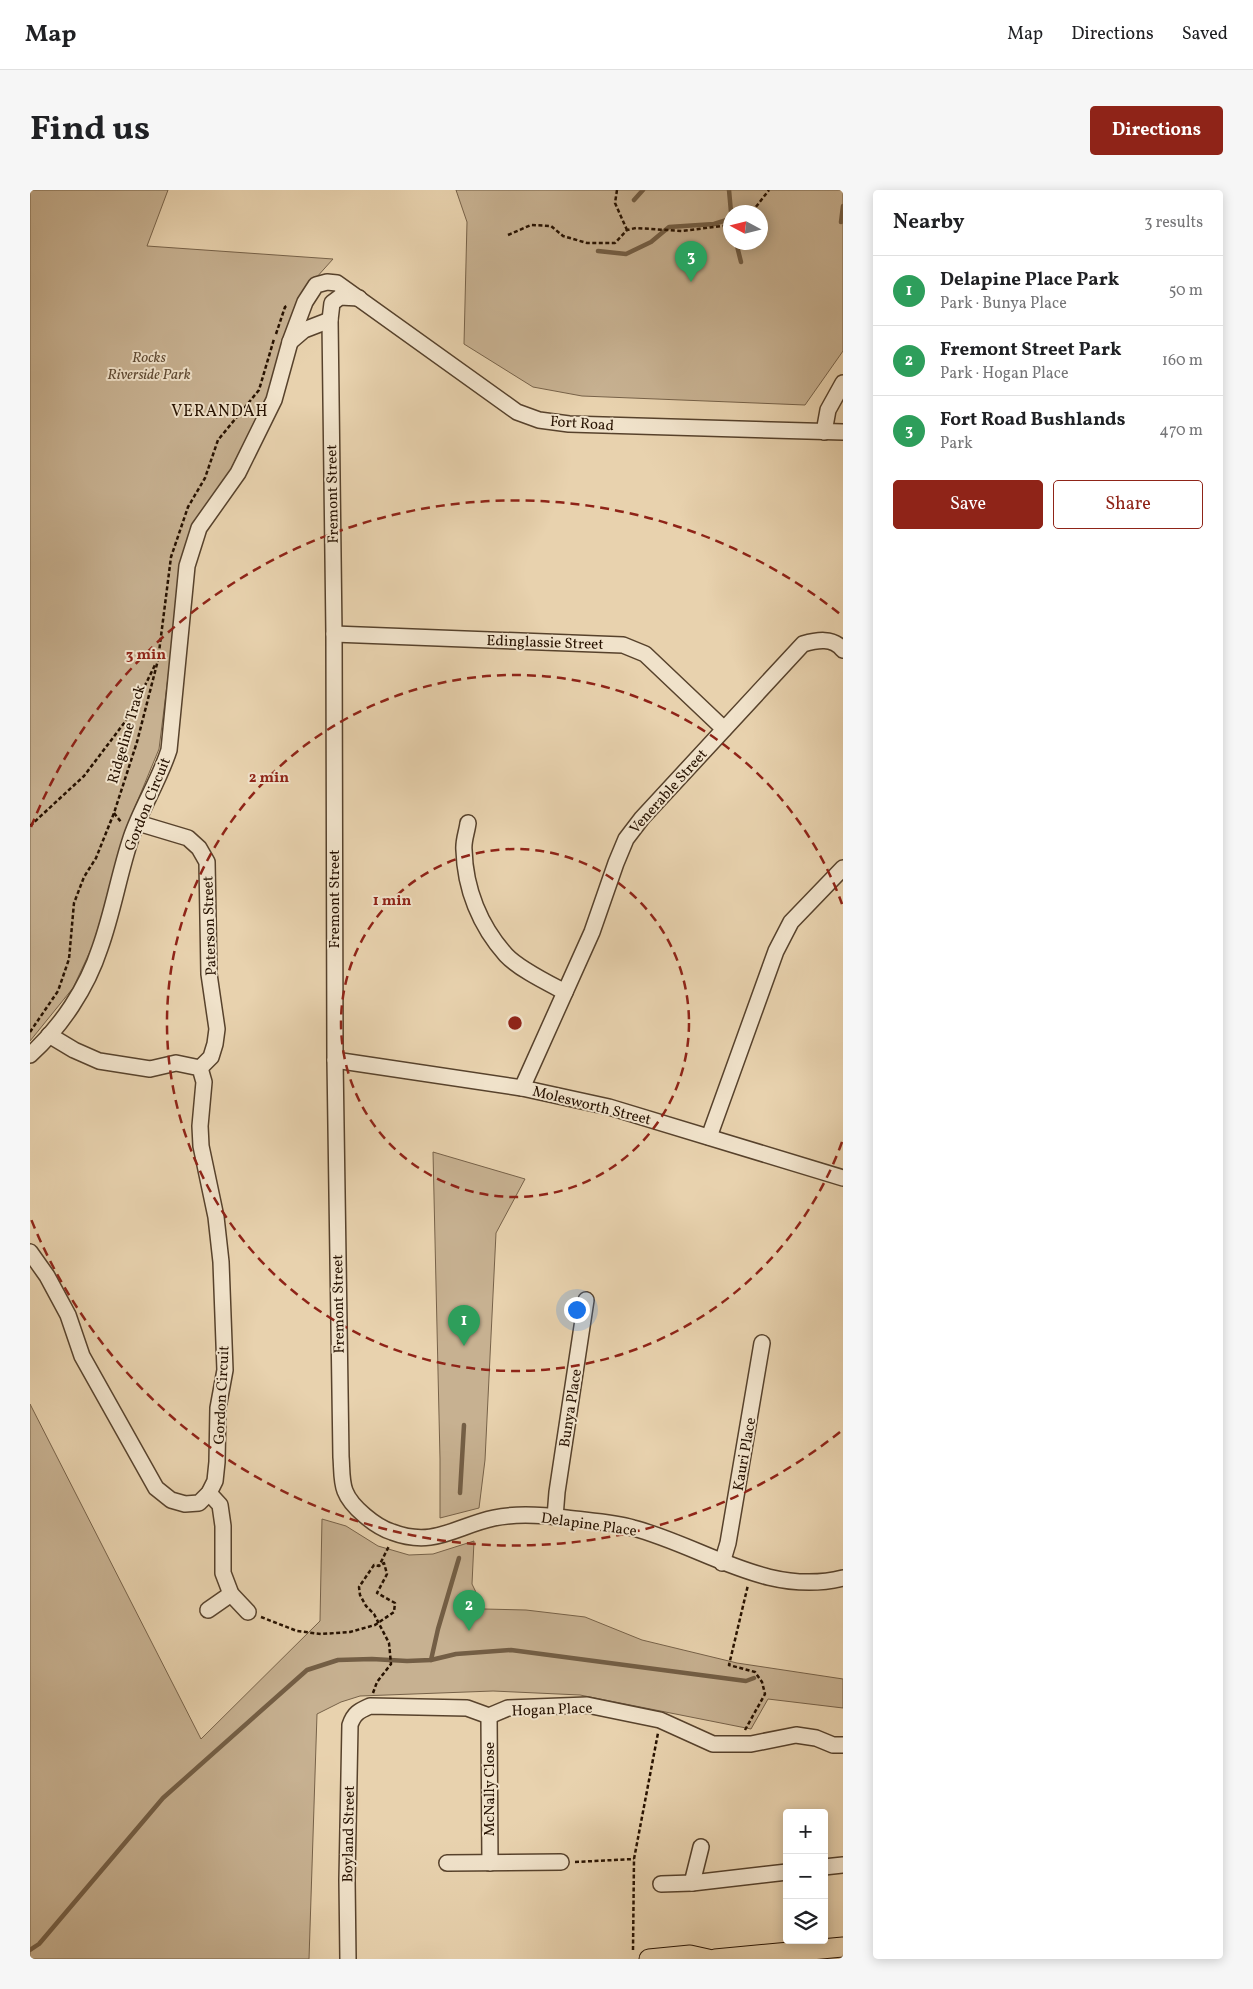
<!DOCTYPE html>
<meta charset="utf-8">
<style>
body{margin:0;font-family:Vollkorn,serif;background:#f6f6f6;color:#202124}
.controls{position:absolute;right:15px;bottom:15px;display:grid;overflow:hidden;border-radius:5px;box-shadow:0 2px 12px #0003}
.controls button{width:45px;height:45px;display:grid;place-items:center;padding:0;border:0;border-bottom:1px solid #e0e0e0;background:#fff;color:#202124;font:25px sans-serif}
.compass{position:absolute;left:693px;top:15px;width:45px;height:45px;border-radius:50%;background:#fff;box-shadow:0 2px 12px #0003;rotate:277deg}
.you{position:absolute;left:546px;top:1119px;width:18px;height:18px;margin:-12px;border:4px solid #fff;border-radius:50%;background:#1a73e8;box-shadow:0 0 0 8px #1a73e833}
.badge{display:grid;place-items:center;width:32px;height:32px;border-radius:50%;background:#8f2418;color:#fff;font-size:16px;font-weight:700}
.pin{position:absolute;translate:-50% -41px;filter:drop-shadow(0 1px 2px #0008)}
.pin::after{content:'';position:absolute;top:26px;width:18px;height:15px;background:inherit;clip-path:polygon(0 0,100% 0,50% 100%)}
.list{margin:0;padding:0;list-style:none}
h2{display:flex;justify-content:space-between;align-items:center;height:65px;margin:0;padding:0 20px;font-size:21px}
h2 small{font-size:16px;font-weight:400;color:#757577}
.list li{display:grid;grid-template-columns:32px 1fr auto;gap:15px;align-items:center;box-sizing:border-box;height:70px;padding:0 20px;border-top:1px solid #e0e0e0}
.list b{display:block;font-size:19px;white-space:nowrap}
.list p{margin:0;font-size:16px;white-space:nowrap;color:#757577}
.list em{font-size:16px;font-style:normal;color:#757577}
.actions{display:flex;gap:10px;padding:15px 20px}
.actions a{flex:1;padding:11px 0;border:1px solid #8f2418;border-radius:5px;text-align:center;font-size:18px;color:#8f2418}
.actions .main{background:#8f2418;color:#fff}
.icon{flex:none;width:28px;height:28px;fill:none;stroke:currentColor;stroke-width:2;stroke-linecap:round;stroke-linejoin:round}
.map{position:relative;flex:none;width:813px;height:1769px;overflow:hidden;border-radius:5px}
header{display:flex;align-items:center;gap:30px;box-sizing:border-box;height:70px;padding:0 25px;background:#fff;border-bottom:1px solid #e0e0e0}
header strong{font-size:24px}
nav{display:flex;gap:28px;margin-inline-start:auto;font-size:18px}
.intro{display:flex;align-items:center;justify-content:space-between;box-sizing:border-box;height:120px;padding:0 30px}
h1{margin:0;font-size:35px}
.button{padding:12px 22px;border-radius:5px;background:#8f2418;color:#fff;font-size:18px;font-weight:700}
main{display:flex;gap:30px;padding:0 30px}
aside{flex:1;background:#fff;border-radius:5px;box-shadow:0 2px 12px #0003}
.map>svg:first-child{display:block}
.green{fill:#c7b191;stroke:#776249;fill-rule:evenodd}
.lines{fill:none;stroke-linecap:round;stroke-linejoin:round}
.stream{stroke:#735e45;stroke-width:4.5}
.minor-casing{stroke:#57422c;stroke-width:18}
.major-casing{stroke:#271201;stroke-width:21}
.path{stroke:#271201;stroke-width:2.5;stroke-dasharray:4 2.5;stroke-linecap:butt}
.minor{stroke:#f0e2ca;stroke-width:15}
.major{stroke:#e8d2ae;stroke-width:19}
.ring{fill:none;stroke:#8f2418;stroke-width:2.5;stroke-dasharray:9 6}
.labels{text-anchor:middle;stroke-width:4;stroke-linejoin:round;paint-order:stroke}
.park-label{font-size:15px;font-style:italic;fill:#5f4a33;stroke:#f0e2ca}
.street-label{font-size:15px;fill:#271201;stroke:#f0e2ca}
.neighbourhood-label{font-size:16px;letter-spacing:1px;fill:#271201;stroke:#f0e2ca}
.centre{fill:#8f2418;stroke:#f0e2ca;stroke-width:2.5}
.ring-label{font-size:15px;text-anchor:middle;font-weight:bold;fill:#8f2418;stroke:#f0e2ca;stroke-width:4;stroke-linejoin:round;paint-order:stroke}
</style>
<header>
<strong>Map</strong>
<nav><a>Map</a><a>Directions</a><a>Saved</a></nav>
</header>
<div class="intro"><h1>Find us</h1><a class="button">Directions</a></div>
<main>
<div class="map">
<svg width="813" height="1769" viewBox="0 0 813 1769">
<rect width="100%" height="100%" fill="#e8d2ae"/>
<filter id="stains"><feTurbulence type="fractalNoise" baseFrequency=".004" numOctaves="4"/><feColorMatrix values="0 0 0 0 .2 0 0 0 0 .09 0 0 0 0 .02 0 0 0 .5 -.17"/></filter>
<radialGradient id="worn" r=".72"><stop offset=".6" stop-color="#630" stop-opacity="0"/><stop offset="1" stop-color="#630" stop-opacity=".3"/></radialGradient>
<g class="green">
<polygon points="0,0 138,0 117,56 303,69 268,108 238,204 191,299 176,315 164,337 152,375 129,559 100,629 63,755 43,798 0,851"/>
<path d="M426,0H813V161L775,215L552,206L503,197L434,154L437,32ZM700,22H730V52H700Z"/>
<polygon points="403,962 495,989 466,1043 455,1270 449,1318 410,1328 410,1269"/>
<polygon points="0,1214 171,1549 290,1431 292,1329 316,1336 348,1356 379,1365 403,1364 444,1351 442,1394 454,1419 496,1420 555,1427 612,1450 707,1473 813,1489 813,1518 738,1509 721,1539 550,1505 463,1501 330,1506 311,1512 287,1524 279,1769 0,1769"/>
</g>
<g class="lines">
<g class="stream">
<polyline points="699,0 701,22"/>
<polyline points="604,10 613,0"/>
<polyline points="811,32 813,16"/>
<polyline points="706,52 711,72"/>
<polyline points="568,61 596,64 621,52 639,37 684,34 700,29"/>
<polyline points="430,1303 434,1235"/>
<polyline points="401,1470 408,1439 429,1368"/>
<polyline points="0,1760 9,1754 133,1608 277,1480 308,1470 342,1469 377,1471 401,1470 426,1464 481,1460 716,1491 724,1488"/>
</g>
<g class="minor-casing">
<g id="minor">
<path d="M329,108L310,107L302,113L300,130L304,444L305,870L311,1267C312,1277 311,1291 315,1301C321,1317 346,1337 362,1342C404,1358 426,1336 464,1328C487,1323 513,1325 536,1328C558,1331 582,1332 603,1338C673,1356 737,1407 813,1388"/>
<polyline points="260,152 274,140 300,130"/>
<polyline points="794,242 798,220 813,193"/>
<polyline points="304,444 593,455 615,464 694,539"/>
<polyline points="108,633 158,648 169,658 177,672 179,784 187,839 185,854 181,867 170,878"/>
<path d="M438,633C437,642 433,651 434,660C435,699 450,736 476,765C489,779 518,793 535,802"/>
<path d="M0,865C31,837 57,798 70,758C83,722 89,684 101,648C111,618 129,591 139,560L157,376L169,338L208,283L244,210L260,152L275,112L286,95L297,92L307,93L487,222L509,230L539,234L813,242"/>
<polyline points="305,870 492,898 579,917 813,988"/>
<path d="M492,898L562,742L586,673L596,649L612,628L773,454C787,450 803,447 813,460"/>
<polyline points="679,947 746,761 761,732 813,678"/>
<polyline points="0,1062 17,1086 38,1125 52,1166 126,1298 141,1310 155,1314 169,1313 179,1303 185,1291 187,1272 188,1218 195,1180 191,1072 186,1027 171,956 170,936 174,892 170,878 146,873 120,879 69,871 44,860 19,845"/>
<polyline points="179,1303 190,1315 193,1336 193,1383 201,1404 218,1422"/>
<polyline points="525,1327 527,1302 556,1110"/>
<polyline points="692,1373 698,1353 732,1153"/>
<polyline points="178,1420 201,1404"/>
<polyline points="459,1526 460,1673"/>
<polyline points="417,1673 531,1672"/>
<polyline points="794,1677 813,1675"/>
<polyline points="662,1693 671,1657"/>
<polyline points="631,1694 662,1693 757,1682"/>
<path d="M318,1769L317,1690L320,1535C324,1523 329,1521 340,1516L437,1518L459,1526L478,1518L557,1515L630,1530L683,1554H721L766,1545L786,1548L803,1555H813"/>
</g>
</g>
<g class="major-casing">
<g id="major">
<polyline points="619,1769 660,1765 678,1769"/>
<polyline points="685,1769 813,1757"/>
</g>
</g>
<g class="path">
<polyline points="587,0 585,13 597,40"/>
<polyline points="722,22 739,0"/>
<polyline points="478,45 501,35 521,36 533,46 557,53 585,53 597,40 606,38 652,41 700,35"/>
<polyline points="246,144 255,117 258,115"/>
<polyline points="84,623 91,632"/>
<polyline points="0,636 54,586 101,524 125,475"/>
<polyline points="0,842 28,801 39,769 44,713 54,687 66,668 84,623 107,552 128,470 141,367 158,317 175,288 188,250 229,200 244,149"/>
<polyline points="231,1427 267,1441 291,1444 320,1442 345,1435 364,1422 365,1413 347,1403 357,1384 354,1373 349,1376"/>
<polyline points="343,1503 347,1492 361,1474 359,1453 344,1424 336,1416 330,1405 329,1397 344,1375 349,1376 359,1356"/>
<polyline points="715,1540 735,1504 732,1492 725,1482 699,1475 718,1395"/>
<polyline points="545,1672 604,1669"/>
<polyline points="603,1760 604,1669 628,1543"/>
<polyline points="0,1768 0,1769"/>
</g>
<use href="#minor" class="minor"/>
<use href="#major" class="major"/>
</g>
<g class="ring">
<circle cx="485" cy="833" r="174"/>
<path d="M812 952A348 348 0 1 1 812 714"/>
<path d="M810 1242A522 522 0 0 1 1 1029M1 637A522 522 0 0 1 810 424"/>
</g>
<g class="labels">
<g class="park-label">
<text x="119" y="172">Rocks<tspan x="119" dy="17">Riverside Park</tspan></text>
</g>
<g class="street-label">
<text transform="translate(552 233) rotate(4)" y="5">Fort Road</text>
<text transform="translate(302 304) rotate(-91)" y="5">Fremont Street</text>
<text transform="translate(515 452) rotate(2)" y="5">Edinglassie Street</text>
<text transform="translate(96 544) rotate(-74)" y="5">Ridgeline Track</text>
<text transform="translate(638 601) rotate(-48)" y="5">Venerable Street</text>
<text transform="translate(117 614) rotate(-68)" y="5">Gordon Circuit</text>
<text transform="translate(304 709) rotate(-90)" y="5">Fremont Street</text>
<text transform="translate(179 736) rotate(-92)" y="5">Paterson Street</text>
<text transform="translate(562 915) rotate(14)" y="5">Molesworth Street</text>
<text transform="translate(308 1114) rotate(-91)" y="5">Fremont Street</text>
<text transform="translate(191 1205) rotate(-87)" y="5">Gordon Circuit</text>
<text transform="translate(540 1218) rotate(-81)" y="5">Bunya Place</text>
<text transform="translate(714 1264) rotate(-80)" y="5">Kauri Place</text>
<text transform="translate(559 1334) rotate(8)" y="5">Delapine Place</text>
<text transform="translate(522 1519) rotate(-2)" y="5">Hogan Place</text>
<text transform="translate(459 1599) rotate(-90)" y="5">McNally Close</text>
<text transform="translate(318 1644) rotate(-89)" y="5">Boyland Street</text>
</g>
<g class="neighbourhood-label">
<text x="190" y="226">VERANDAH</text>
</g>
</g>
<circle cx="485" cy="833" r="8" class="centre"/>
<g class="ring-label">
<text x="116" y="469">3 min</text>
<text x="239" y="592">2 min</text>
<text x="362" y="715">1 min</text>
</g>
<rect width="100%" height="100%" filter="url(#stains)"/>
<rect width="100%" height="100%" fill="url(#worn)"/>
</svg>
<div class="controls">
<button>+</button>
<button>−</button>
<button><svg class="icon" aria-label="layers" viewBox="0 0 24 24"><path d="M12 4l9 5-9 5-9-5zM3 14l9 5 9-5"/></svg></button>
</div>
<svg class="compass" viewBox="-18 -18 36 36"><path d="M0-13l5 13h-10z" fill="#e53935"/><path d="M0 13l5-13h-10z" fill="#757577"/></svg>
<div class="you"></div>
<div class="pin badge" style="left:434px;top:1156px;background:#2e9e5b">1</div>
<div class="pin badge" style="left:439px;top:1441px;background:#2e9e5b">2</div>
<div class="pin badge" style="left:661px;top:92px;background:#2e9e5b">3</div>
</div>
<aside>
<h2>Nearby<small>3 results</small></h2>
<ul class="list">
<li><span class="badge" style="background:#2e9e5b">1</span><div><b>Delapine Place Park</b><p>Park · Bunya Place</p></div><em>50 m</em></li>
<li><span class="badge" style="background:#2e9e5b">2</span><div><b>Fremont Street Park</b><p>Park · Hogan Place</p></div><em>160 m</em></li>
<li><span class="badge" style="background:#2e9e5b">3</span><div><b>Fort Road Bushlands</b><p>Park</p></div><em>470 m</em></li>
</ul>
<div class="actions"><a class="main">Save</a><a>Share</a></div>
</aside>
</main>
